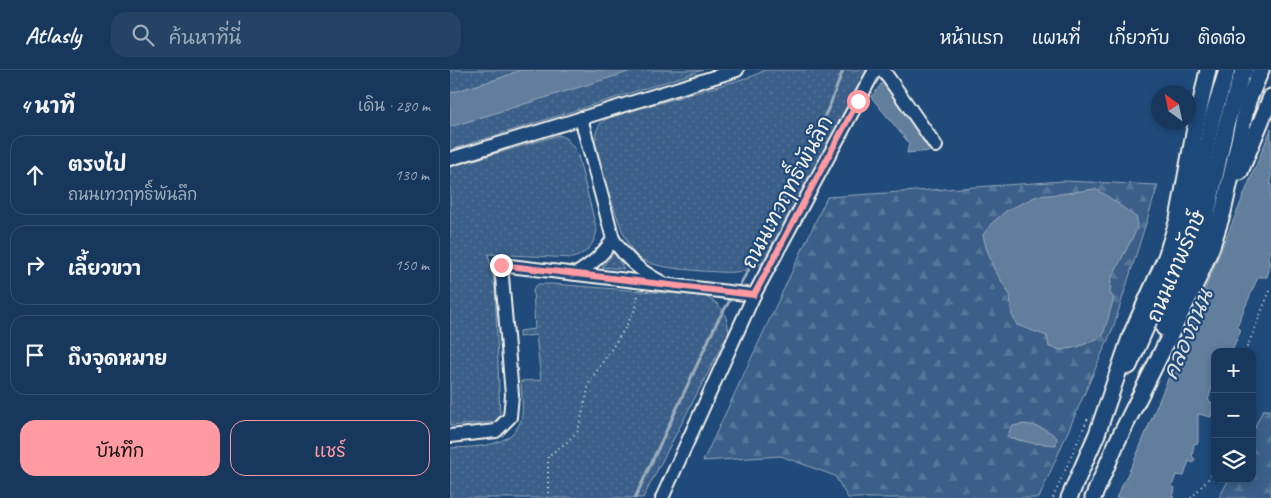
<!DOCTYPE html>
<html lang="th">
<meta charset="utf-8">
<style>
body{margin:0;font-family:Caveat,"Playpen Sans Thai",sans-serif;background:#244365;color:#f1f3f6}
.controls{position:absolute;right:15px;bottom:15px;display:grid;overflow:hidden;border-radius:10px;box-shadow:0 2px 8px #0003}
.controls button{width:45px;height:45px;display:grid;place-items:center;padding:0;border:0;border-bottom:1px solid #365272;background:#17385c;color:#f1f3f6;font:25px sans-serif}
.compass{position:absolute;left:701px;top:15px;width:45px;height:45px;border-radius:50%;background:#17385c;box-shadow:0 2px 8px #0003;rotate:327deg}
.stop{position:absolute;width:15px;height:15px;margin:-11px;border:4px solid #ff9aa2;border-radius:50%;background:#fff}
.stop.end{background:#ff9aa2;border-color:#fff;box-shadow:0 1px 5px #0008}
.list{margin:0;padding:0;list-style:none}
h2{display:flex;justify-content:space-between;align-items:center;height:65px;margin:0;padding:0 20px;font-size:21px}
h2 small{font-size:16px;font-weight:400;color:#9eacbb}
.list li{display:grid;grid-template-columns:32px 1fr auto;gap:15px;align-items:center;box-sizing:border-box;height:80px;margin:0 10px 10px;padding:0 10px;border:1px solid #365272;border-radius:15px}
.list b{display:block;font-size:19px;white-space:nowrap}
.list p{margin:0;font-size:16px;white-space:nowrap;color:#9eacbb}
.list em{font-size:16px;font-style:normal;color:#9eacbb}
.actions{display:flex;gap:10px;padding:15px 20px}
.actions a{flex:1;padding:11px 0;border:1px solid #ff9aa2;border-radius:15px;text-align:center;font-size:18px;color:#ff9aa2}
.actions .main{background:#ff9aa2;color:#111}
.icon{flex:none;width:28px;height:28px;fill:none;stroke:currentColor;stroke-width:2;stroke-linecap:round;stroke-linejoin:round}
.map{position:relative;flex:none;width:821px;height:428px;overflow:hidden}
header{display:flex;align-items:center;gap:30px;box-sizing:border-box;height:70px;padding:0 25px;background:#17385c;border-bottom:1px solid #365272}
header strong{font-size:24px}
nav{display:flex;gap:28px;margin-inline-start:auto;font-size:18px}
.search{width:350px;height:45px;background:#244365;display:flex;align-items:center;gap:12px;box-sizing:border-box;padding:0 18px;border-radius:15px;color:#9eacbb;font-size:19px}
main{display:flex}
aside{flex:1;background:#17385c}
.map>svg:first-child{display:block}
.grass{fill:url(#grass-dots);stroke:#97a8b8}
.forest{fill:url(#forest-firs);stroke:#97a8b8}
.water{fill:#627e9d;stroke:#9cacbb}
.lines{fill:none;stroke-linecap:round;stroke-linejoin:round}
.stream{stroke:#9cacbb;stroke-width:3}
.minor-casing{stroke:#f4f1e8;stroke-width:16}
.major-casing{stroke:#f4f1e8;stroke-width:19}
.path{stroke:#f4f1e8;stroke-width:2;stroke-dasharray:1 4;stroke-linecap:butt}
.minor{stroke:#1f4a7a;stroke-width:12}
.major{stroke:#1f4a7a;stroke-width:15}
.route{stroke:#ff9aa2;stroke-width:6}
.labels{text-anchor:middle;stroke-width:4.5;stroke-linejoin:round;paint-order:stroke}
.street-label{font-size:21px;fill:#f4f1e8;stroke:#1f4a7a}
.water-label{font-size:22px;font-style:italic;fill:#dee0dd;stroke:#1f4a7a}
</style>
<header>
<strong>Atlasly</strong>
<div class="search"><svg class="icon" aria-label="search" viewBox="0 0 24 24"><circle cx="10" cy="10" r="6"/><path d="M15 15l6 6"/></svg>ค้นหาที่นี่</div>
<nav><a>หน้าแรก</a><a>แผนที่</a><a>เกี่ยวกับ</a><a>ติดต่อ</a></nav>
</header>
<main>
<aside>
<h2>4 นาที<small>เดิน · 280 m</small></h2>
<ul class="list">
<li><svg class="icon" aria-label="ahead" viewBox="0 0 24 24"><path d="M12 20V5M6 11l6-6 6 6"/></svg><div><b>ตรงไป</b><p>ถนนเทวฤทธิ์พันลึก</p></div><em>130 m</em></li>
<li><svg class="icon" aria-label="right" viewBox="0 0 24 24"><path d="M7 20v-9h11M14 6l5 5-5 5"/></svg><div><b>เลี้ยวขวา</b></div><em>150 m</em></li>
<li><svg class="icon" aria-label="arrive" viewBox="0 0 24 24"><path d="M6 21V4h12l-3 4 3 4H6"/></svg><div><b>ถึงจุดหมาย</b></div></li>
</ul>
<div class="actions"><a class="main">บันทึก</a><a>แชร์</a></div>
</aside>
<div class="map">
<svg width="821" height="428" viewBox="0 0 821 428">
<defs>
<pattern id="grass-dots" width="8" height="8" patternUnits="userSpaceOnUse" patternTransform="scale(1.25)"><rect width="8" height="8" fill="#3a5f88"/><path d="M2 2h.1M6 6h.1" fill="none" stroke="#577699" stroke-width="1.8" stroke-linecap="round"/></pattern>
<pattern id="forest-firs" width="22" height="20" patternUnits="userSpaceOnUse" patternTransform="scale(1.25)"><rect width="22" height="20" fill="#3a5f88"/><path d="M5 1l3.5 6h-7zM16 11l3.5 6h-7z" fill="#577699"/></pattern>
</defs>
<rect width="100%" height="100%" fill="#1f4a7a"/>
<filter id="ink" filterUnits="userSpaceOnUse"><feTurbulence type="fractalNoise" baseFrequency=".02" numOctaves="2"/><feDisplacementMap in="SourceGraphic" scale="10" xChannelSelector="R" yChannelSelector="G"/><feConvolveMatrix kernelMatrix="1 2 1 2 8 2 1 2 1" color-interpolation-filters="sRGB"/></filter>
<g filter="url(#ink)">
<g class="grass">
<polygon points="0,0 253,0 0,80"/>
<path d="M315,0H417L314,192C292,206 276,202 251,201C233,199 203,198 188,187C173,177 153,102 146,81C144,65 145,53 161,47L303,6Z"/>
<path d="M109,65L116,68L127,82L147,161C143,176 137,183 123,188L38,184L45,215L50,346L46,352L0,356V97Z"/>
<polygon points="164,183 174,199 152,197"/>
<path d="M88,214H103L254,226C272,234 276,242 279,262L193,428H0V378C23,377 62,378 71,350C74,340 71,322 71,311L91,310L86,265L69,267V261L85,259L83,219Z"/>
</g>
<g class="forest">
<polygon points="614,111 708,115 663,258 589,428 398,428 385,406 331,386 253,391 377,127"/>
<polygon points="813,340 821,340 821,428 769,428 779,409 802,409 802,363"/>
</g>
<g class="water">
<polygon points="71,0 185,0 0,57 0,23 47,9"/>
<polygon points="433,12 483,76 482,81 457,83 459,73 421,27"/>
<polygon points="821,59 821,181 818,189 821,192 817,207 808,207 787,256 791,260 781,282 765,282 765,308 758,330 764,334 761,347 748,344 748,373 744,374 742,386 745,389 743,393 739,391 734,406 726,405 722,416 725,418 723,428 666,428 685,389"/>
<polygon points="645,119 656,125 687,148 687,159 661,209 660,223 664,228 653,265 647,269 628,277 611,280 599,277 597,266 567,255 562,245 560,225 544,199 536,177 533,165 541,154 556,141 587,126 610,124"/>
<path d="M574,354C587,356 597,358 607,368L606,375L582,373L557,367L562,356Z"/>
</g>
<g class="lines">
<g class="stream">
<polyline points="287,220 302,194 380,35 393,0"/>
<polyline points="185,428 267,252 283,225"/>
</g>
<g class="minor-casing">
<g id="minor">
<polyline points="433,0 486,76"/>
<polyline points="0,89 287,0"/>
<path d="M163,169C177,190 189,200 211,212"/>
<path d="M126,204C142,194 153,185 163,169L131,48"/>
<polyline points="0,366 46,361 60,347 62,325 51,195 304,225"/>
<polyline points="212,428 304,225 425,0"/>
</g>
</g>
<g class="major-casing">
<g id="major">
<polyline points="790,102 821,27"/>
<polyline points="714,258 744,184 756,149 776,55 791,7 795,0"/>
<polyline points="679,296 731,178 744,138 762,49 777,0"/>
<polyline points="619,428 647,364 681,265 716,187 728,149 745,58 758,0"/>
<polyline points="643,428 667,372 748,209 762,176 773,142 798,31 811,0"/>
</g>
</g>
<g class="path">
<polyline points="795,282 821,218"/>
<polyline points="98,428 98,386 117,372 128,361 140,311 174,260 186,238 188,224"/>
<polyline points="603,428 638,348"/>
<polyline points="741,428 761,406 765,384"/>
</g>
<use href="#minor" class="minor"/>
<use href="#major" class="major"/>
</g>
</g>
<g class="lines" filter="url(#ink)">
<polyline class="route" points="51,195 304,225 408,31"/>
</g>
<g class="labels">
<g class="street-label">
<text transform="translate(337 122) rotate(-62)" y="7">ถนนเทวฤทธิ์พันลึก</text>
<text transform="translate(726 196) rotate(-67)" y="7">ถนนเทพรักษ์</text>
</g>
<g class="water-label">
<text transform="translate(737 264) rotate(-67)" y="8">คลองถนน</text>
</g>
</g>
</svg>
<div class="controls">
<button>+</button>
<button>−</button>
<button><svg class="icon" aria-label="layers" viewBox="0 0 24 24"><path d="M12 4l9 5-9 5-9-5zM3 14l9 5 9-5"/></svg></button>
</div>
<svg class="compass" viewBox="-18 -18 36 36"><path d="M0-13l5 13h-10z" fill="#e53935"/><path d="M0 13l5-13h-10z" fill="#9eacbb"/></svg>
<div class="stop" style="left:408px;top:31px"></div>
<div class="stop end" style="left:51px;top:195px"></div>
</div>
</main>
